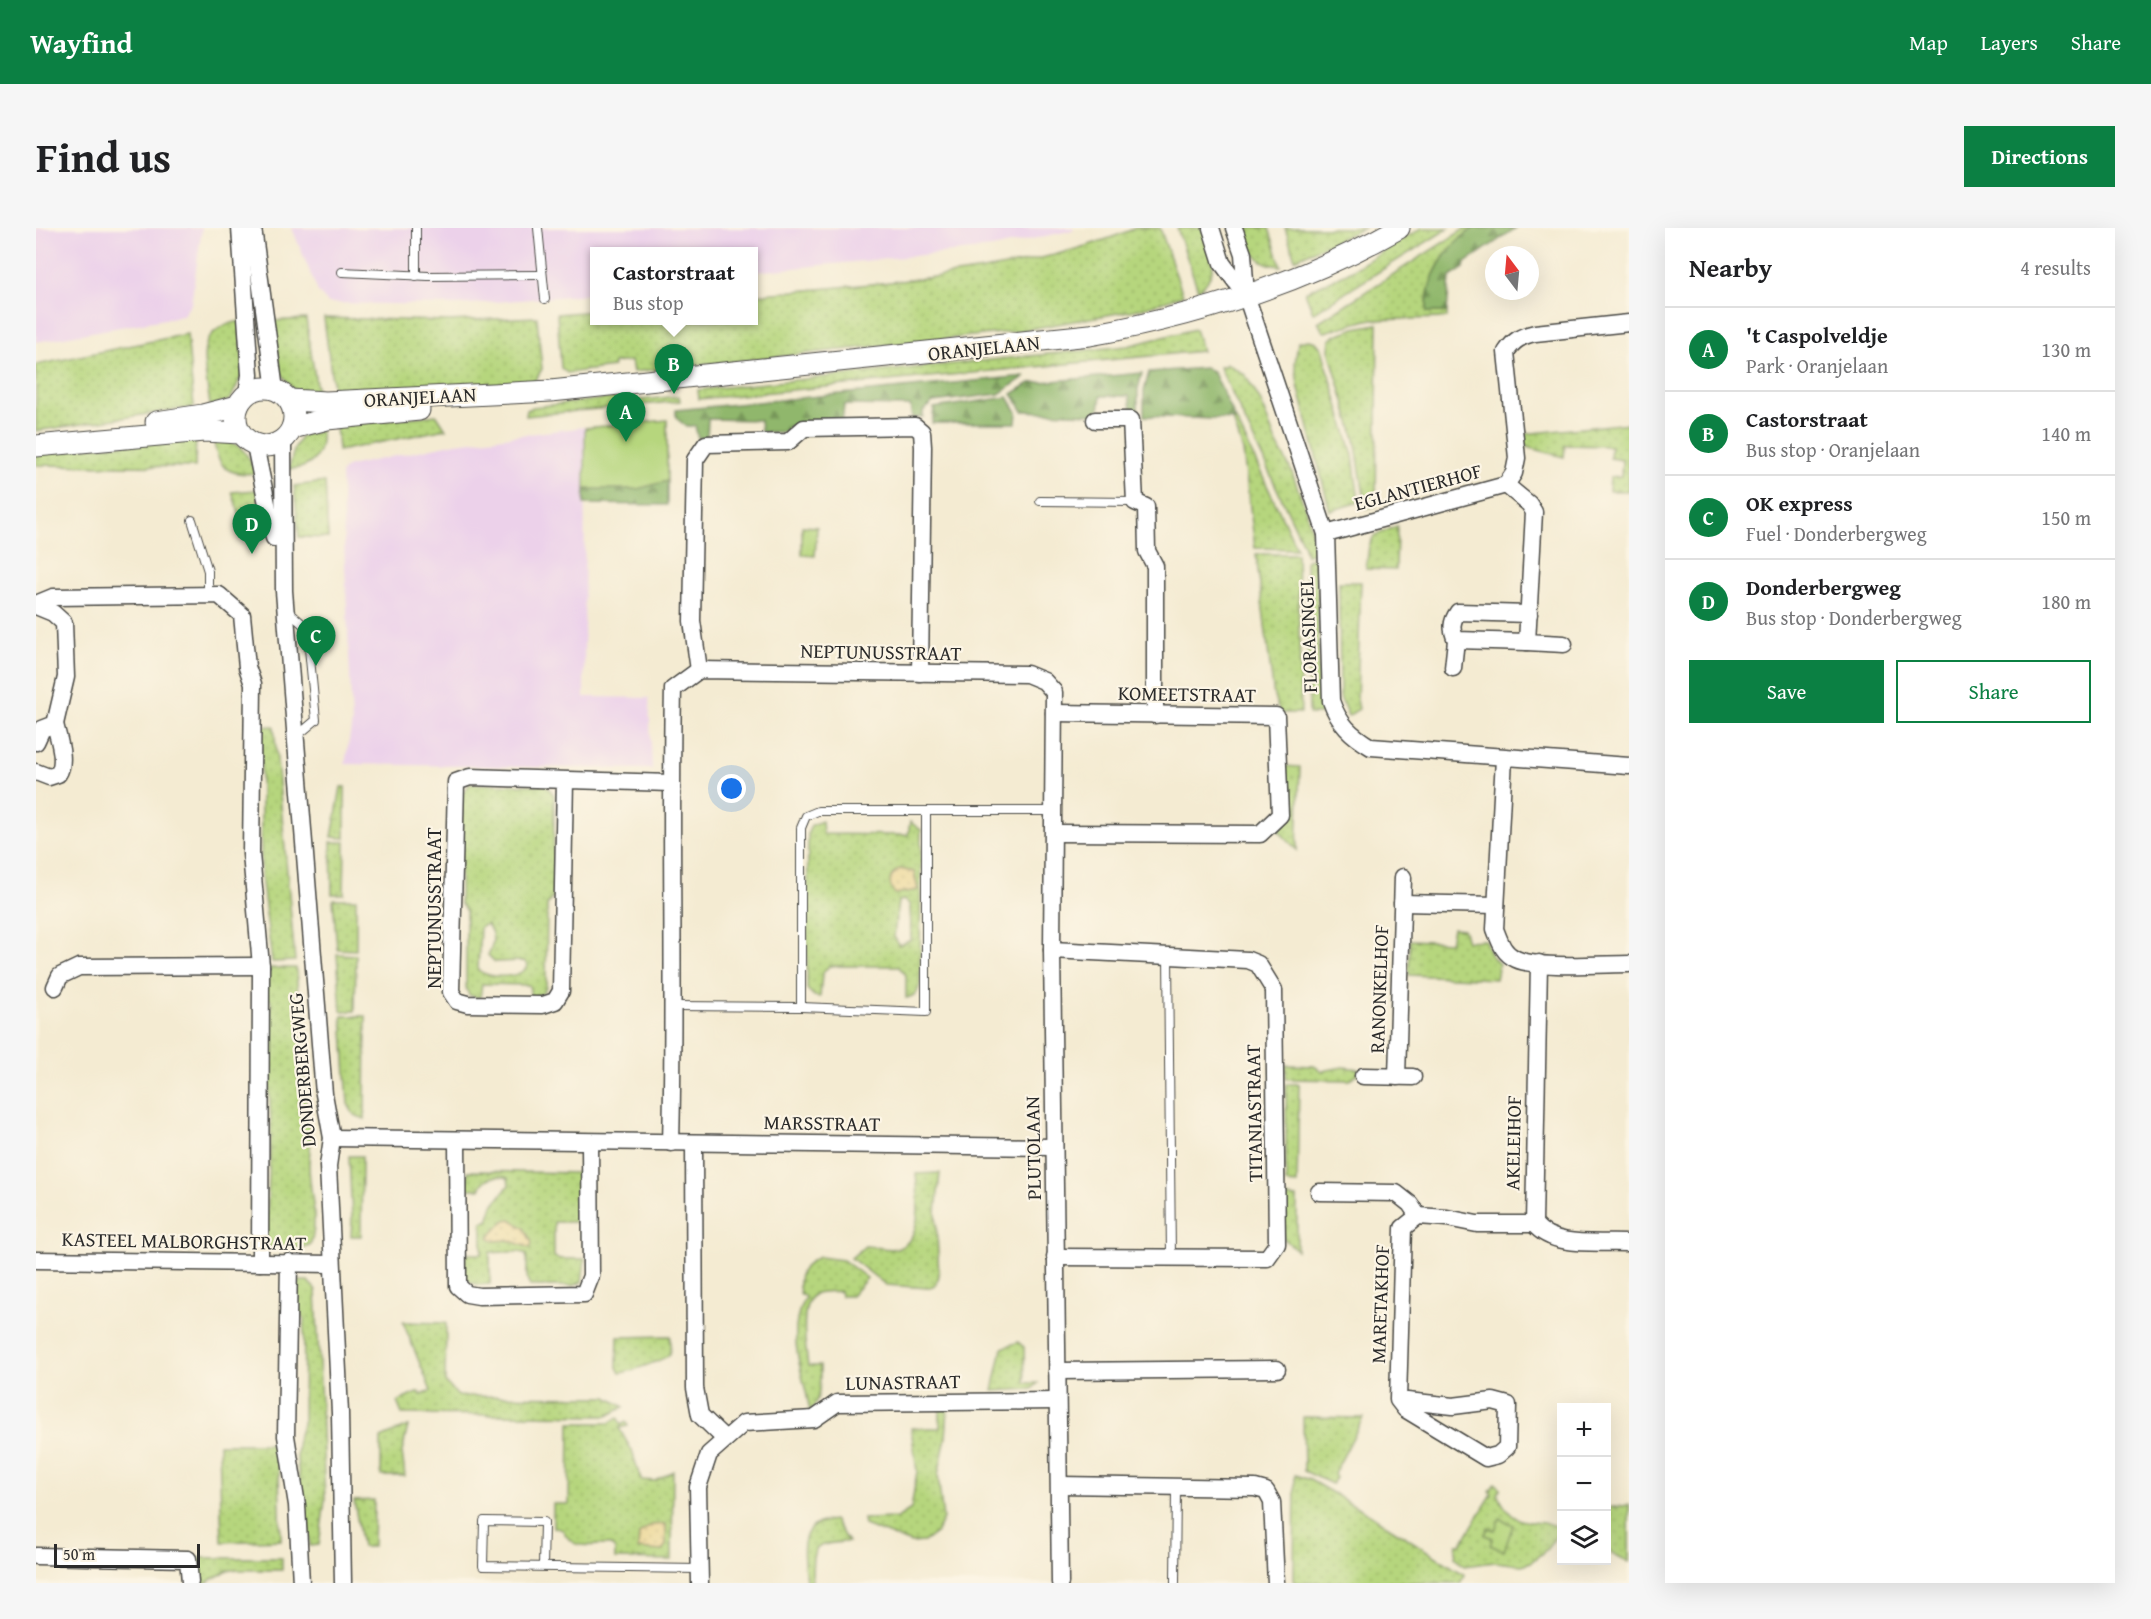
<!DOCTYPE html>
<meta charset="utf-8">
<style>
body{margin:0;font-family:"Gentium Book Plus",serif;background:#f6f6f6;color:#202124}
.controls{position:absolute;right:18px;bottom:18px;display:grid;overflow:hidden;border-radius:0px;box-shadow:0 6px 24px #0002}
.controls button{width:54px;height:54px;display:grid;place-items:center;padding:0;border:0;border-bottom:2px solid #e0e0e0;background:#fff;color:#202124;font:30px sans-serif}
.compass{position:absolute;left:1449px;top:18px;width:54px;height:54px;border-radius:50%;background:#fff;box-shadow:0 6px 24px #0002;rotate:344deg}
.scale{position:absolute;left:18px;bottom:15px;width:146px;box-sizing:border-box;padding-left:6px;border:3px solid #2b2b2b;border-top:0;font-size:16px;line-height:21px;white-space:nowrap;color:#2b2b2b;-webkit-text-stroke:4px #fcf5e5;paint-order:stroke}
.you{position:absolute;left:696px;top:561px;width:21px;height:21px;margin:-15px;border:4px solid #fff;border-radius:50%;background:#1a73e8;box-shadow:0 0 0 9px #1a73e833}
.badge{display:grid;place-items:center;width:39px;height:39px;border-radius:50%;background:#0b8043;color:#fff;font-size:20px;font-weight:700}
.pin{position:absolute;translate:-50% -50px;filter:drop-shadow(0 2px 3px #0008)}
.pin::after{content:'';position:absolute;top:32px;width:21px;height:18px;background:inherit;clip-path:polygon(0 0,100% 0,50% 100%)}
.popup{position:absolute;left:554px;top:19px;width:168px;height:78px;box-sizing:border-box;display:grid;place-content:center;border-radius:0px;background:#fff;filter:drop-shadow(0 2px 4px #0005);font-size:20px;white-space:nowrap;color:#757577}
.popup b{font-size:22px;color:#202124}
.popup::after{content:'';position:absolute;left:50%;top:100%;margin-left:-12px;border:12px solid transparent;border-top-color:#fff}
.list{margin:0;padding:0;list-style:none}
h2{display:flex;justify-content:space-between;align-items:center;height:78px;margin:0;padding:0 24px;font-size:26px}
h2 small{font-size:20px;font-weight:400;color:#757577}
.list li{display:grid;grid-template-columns:39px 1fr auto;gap:18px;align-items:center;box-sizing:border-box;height:84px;padding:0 24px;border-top:2px solid #e0e0e0}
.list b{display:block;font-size:22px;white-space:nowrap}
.list p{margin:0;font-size:20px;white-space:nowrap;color:#757577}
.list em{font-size:20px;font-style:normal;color:#757577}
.actions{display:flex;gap:12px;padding:18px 24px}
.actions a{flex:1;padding:14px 0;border:2px solid #0b8043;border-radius:0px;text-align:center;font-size:21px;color:#0b8043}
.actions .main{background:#0b8043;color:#fff}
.icon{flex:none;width:33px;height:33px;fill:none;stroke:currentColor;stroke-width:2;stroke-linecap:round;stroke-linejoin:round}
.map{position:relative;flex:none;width:1593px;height:1355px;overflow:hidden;border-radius:0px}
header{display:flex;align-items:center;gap:36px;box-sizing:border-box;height:84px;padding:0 30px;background:#0b8043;color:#fff}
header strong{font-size:28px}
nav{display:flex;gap:33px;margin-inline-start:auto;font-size:21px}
.intro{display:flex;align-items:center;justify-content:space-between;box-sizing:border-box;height:144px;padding:0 36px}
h1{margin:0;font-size:42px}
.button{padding:15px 27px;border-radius:0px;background:#0b8043;color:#fff;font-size:21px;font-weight:700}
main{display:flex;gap:36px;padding:0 36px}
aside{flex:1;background:#fff;border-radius:0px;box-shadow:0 6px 24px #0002}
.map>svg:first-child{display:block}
.built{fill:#ecd1ea}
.grass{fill:url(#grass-dots);stroke:#708054;stroke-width:1.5;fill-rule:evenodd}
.forest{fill:url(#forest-firs);stroke:#5e714c;stroke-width:1.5}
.sand{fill:url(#sand-dots);stroke:#8c8264;stroke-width:1.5}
.park{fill:#b6d67d;stroke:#708054;stroke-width:1.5}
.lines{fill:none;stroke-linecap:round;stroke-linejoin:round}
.service-casing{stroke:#494844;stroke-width:10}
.minor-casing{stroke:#494844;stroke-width:19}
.tertiary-casing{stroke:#494844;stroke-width:23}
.service{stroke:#fff;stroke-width:8}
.minor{stroke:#fff;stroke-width:16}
.tertiary{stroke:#fff;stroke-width:21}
.labels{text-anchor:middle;stroke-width:4.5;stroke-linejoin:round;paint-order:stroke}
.street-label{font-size:20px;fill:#2b2b2b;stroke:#fcf5e5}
</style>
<header>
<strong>Wayfind</strong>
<nav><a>Map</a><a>Layers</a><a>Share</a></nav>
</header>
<div class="intro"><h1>Find us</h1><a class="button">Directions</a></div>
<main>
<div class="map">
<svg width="1593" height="1355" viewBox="0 0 1593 1355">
<defs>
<pattern id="grass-dots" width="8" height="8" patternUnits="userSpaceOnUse" patternTransform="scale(1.5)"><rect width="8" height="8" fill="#b6d67d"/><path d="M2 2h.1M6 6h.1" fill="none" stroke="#9db86c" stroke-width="1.8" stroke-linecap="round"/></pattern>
<pattern id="forest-firs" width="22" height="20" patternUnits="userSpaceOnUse" patternTransform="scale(1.5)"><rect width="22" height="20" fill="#90b76c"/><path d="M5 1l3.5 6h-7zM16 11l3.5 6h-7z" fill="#769559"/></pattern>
<pattern id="sand-dots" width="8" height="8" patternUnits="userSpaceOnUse" patternTransform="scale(1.5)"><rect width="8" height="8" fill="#eeda9e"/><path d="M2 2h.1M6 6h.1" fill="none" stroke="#cb8" stroke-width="1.8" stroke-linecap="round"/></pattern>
</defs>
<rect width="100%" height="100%" fill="#fcf5e5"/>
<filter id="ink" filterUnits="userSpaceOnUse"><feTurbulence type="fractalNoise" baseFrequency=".0167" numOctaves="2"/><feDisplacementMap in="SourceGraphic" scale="12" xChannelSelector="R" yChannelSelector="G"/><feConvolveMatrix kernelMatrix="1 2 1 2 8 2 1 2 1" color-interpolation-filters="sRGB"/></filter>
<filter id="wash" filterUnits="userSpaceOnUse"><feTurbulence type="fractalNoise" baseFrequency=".008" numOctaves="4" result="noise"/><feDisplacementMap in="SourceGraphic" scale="24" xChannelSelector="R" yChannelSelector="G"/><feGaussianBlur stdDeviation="1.35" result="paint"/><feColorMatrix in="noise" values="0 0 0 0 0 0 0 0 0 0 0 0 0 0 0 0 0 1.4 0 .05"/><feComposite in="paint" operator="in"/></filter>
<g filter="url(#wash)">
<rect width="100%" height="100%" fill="#f4ebd2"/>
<g class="built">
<polygon points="0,0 166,0 155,76 146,88 0,114"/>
<polygon points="256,0 1037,0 1037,2 956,20 718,44 718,24 558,24 558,66 422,77 292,75 282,64"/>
<polygon points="549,199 548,469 613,470 616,541 309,536 316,494 305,247 307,242 313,238 420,215"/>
</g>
<g class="grass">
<path d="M1100,0H1124L1147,67L1104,81L983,103L597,144L595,133L577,135V139L531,145L525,140L521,86L558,83V92H718V67C847,54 979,50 1100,0Z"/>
<path d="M1141,0H1168C1175,25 1186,44 1162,62Z"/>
<path d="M1206,0H1233L1245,38C1219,37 1215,21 1206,0Z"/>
<polygon points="1249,0 1328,0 1259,31"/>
<polygon points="1386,0 1413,0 1277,85 1269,64 1311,45"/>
<path d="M1430,0H1438C1412,19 1389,50 1391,84H1411V90L1331,92L1289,104L1286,102L1282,94Z"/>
<polygon points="501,89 506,141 498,154 298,168 288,90 412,93"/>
<polygon points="270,91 282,169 259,163 245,145 237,93"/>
<path d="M205,93L207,145L194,172L174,178C170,138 153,102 205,93Z"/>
<polygon points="1342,96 1340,278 1330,280 1319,211 1293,122 1294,112 1300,107 1319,100"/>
<polygon points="1159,101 1166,123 663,171 662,162 1091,118"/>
<polygon points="151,106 158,179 0,203 0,137"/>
<polygon points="1273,112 1280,114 1286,121 1317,228 1323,274 1294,283 1262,157 1259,136 1262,114"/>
<polygon points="1190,135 1209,147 1224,172 1239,212 1256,244 1270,283 1281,323 1270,327 1268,318 1185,142 1184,138 1190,138"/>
<polygon points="595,168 595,173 643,168 644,173 490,188 491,182 497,179"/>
<polygon points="401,187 410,201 302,223 300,197"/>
<polygon points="1197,192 1200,192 1261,321 1219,320 1207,223"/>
<polygon points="1593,195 1592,263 1573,263 1574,249 1585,248 1586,232 1574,230 1575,218 1529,217 1528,229 1491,219 1486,215 1488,206"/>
<path d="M285,203C287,225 278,241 253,241L258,222L265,208Z"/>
<path d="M177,209C204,216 209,219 220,245C189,249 181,237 177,209Z"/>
<polygon points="160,210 159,239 0,237 0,224"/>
<polygon points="289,254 292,310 263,309 258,258"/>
<polygon points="221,262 223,268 216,316 213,316 196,264"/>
<polygon points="1361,298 1360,342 1330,341 1333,318 1338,308"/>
<polygon points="1220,326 1261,326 1265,485 1244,485 1238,469"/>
<polygon points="1281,328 1283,458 1288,486 1273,486 1270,333"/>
<polygon points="1303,354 1325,354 1321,472 1323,481 1312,488 1304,469"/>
<polygon points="238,498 259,733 236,734 225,647 225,513 219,506 224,499"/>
<polygon points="1247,538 1264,539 1261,622 1242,602 1250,593"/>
<path d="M434,556L510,557L518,567L517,669L511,677L510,759C507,766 503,770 495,771L493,757L446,756L444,770L433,767L430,760V683L424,675L425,568ZM451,696C459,707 458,715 452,727L459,734L488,733L492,737C485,751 454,751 442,742L444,699Z"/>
<polygon points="305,559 309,559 309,610 296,609"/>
<path d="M786,593L787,606L872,607L874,594L885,602L884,755C883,764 879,768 870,770V747L862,738H793L786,746L784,769L778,768L771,761L772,605L775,597ZM869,672L874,677L875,712L863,717L858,709L862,673Z"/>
<polygon points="295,614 309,614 308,666 296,666"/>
<polygon points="297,671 320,671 320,722 301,721"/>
<polygon points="1417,700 1427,701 1431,713 1449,712 1454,726 1463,736 1460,751 1373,747 1374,712 1414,714"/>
<polygon points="301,726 320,727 319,783 305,783"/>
<path d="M234,740H260L271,890C278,906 273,921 273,937C273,962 284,994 274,1017L264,1020L230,1019L235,900L233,854L228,849V844L234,837L235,773L229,765Z"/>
<polygon points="306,788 330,788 329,891 318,887 312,876"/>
<polygon points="1250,837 1278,838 1286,843 1307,839 1323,841 1322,845 1314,852 1250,851"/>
<polygon points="1250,856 1263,856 1261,956 1250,955"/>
<polygon points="313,928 326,928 325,1008 315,1008 316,991"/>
<path d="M432,943L548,945L547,994H518V1029L524,1031H549L546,1054L536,1058H494C488,1050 493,1036 490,1026C481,1021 465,1026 454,1024V1056L442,1057L432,1053L428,1045L430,1026H446V994L452,993L457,977L473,957L472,950C461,946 448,949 444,961H430L428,954H431Z"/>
<path d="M904,945L900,984L903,1049L899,1057L892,1060L850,1057L815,1030L829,1018C840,1018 852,1023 862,1020C888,1012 882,966 880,946Z"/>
<polygon points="1249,969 1261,970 1261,1022 1247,1010"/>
<path d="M783,1029L807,1032L831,1050L815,1068H805L804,1063C797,1064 787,1063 780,1065C762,1073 770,1122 772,1138H784C784,1154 785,1171 774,1184C768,1145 748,1107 769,1069L764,1065C760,1047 766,1037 783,1029Z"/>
<path d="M262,1053H272L280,1062L289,1272L283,1317L274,1318C274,1282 250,1227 267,1196L268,1092L261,1080Z"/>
<polygon points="367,1094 410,1095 409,1154 422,1168 571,1169 588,1179 571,1188 366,1186 361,1174 383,1164 385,1167 395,1163"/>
<path d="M634,1108V1126C628,1132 594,1144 584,1145L581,1139L582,1109Z"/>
<polygon points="982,1114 988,1119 989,1155 1002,1155 996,1161 957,1163 966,1120"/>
<polygon points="904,1180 912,1180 910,1210 902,1247 907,1291 900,1305 888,1314 875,1315 828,1297 827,1291 861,1290 875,1281 881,1243 875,1200 904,1200"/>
<polygon points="1267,1189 1327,1190 1298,1246 1300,1250 1296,1256 1268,1243"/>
<path d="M582,1190L585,1197L590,1194L592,1198L583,1200L596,1223L605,1252L619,1253L637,1243L636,1332L579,1331V1322L575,1317C553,1315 538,1325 527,1302L517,1299V1276H533L534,1195H573Z"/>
<polygon points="372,1198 366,1224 369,1248 345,1248 345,1210"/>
<polygon points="183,1216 242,1216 245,1312 186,1314"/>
<polygon points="1259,1247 1274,1252 1330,1284 1429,1347 1424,1355 1258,1355"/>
<path d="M1459,1255L1465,1260L1462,1266C1479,1308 1504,1286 1525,1301L1511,1321L1495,1334L1486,1337L1459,1334L1428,1338L1419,1329L1421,1316H1425L1456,1266L1454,1263Z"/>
<polygon points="338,1272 337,1319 326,1319 318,1273"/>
<polygon points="1593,1277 1593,1334 1570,1322 1571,1280"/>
<path d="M798,1292L812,1314C773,1315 777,1321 776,1355H770C768,1326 758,1295 798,1292Z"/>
<polygon points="164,1330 246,1330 246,1342 192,1342 170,1355 164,1355"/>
</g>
<g class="forest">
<path d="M1438,0H1480L1429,35L1428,40L1414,49L1411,84H1391C1389,49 1410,19 1438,0Z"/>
<polygon points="1170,140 1178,145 1200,192 1108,188 1108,163 1113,144"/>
<polygon points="1106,145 1102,161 1102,181 1095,181 1093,168 1065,168 1063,182 1056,186 987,183 976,166 994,155"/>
<polygon points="990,148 963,166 897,174 887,183 887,189 876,190 874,178 808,177 806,195 801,199 753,198 750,204 725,204 724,192 672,191 671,210 662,210 659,198 650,198 640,190 640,182"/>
<polygon points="972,169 981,184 980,195 896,195 898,180"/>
<polygon points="631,253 631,277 548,276 549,261 601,261"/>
</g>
<g class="sand">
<path d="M864,641L878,644L882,662L859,666C851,655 853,647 864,641Z"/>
<polygon points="475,991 488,1000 496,1015 494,1020 472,1012 458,1013 453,1009 469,992"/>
<polygon points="630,1296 630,1317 626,1323 602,1321 603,1306 616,1297"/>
</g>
<g class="park">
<polygon points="631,192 631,253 601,261 549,261 549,200"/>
<polygon points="766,298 781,299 779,328 766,327"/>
<polygon points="1464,1290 1477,1297 1468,1323 1454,1317 1457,1310 1449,1307 1452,1300 1459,1302"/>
</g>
</g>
<g filter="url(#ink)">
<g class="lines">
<g class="service-casing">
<g id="service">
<polyline points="380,0 380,48"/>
<polyline points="502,0 509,71"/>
<polyline points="306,44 392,48 506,47"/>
<polyline points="1004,273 1099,274"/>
<polyline points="156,292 172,343 172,367"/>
<polyline points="252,383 271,400 280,492 261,508"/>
<polyline points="1132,727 1135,1028"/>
<polyline points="638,778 765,779 890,784 890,584"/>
<polyline points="765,779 765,600 770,588 782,583 1017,583"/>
<polyline points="507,1339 508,1294 448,1293 447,1338 664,1341"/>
<polyline points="1139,1355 1140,1260"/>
</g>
</g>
<g class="minor-casing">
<g id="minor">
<polyline points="204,0 214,147 211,166"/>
<polyline points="217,0 239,162"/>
<polyline points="1175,0 1186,35 1209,66"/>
<path d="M1198,0L1207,26L1210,67L1290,306L1295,473C1303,496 1315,507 1335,519L1593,538"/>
<polyline points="1059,192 1095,192 1099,274 1110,279 1111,323 1119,338 1119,487"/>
<polyline points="247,212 248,363 288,866 296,910 292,938 304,1185 307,1355"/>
<polyline points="219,217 238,310"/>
<polyline points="1470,257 1493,276 1498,284 1491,414 1528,416"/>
<path d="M1290,306L1470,257L1478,245L1481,230L1470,124C1478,112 1485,108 1499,105L1593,95"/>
<polyline points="0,376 17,369 183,367 206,387 211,439 217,456 215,626 225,738 224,1035"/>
<polyline points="0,378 17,385 28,395 30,449 19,496 6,501 0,514"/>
<path d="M1491,414L1420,412C1415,401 1415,394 1422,384L1493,386"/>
<polyline points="1417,440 1420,412"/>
<polyline points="663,442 656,393 659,232 670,216 752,214 768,200 879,198 886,204 887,219 884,445"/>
<polyline points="1018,485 1240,488 1244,587 1224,606 1018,605"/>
<path d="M1468,530L1459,701C1464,714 1467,725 1480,731C1501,741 1567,736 1593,736"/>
<path d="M0,544L13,549L22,546C31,533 22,510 19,496"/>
<polyline points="529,552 525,763 519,773 507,777 432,776 421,773 415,764 420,554 434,549 635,555"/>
<polyline points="1366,675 1460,677"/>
<polyline points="1016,722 1212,732 1222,736 1238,762 1241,1016 1231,1030 1019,1029"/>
<path d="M1503,735L1498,996C1518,1021 1563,1013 1593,1015"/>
<polyline points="19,759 24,748 43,739 225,738"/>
<polyline points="1327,848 1377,849"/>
<polyline points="1361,849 1367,649"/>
<polyline points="296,910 1017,919"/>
<polyline points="421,912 422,1058 431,1066 443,1068 548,1066 555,1048 554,914"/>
<path d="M635,915C639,763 634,612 637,461L663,442L991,446L1008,453L1018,464L1016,722L1024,1355"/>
<polyline points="658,915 659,1160 664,1187 689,1211"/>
<polyline points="1283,964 1360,965 1374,976 1382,988"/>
<polyline points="0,1032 296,1036"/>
<polyline points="253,1034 250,1208 261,1277 265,1355"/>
<polyline points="1021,1143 1241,1141"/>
<polyline points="1362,1172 1417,1178 1457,1173 1472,1177 1471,1219 1462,1227 1450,1230 1369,1181 1362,1172 1367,1000 1382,988 1411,990 1441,996 1498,996"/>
<polyline points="1024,1257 1219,1260 1230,1263 1236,1274 1240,1355"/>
<polyline points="0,1328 152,1331 154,1354"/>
<polyline points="664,1355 662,1259 673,1226 708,1195 778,1191 801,1175 1020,1173"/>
</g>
</g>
<g class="tertiary-casing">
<g id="tertiary">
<circle cx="229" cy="189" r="29"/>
<path d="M253,172L290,174L515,163L1054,107C1161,88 1268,54 1363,0"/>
<polyline points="120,194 167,187 202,178"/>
<polyline points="256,200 291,191 383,182"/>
<polyline points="0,218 168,203 204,205"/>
</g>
</g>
<use href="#service" class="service"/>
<use href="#minor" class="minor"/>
<use href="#tertiary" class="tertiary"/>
</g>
</g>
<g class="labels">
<g class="street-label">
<text transform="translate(948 120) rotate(-6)" y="7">ORANJELAAN</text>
<text transform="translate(384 169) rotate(-3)" y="7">ORANJELAAN</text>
<text transform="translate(1382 259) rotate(-15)" y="7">EGLANTIERHOF</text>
<text transform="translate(1272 407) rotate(-92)" y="7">FLORASINGEL</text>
<text transform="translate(845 424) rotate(1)" y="7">NEPTUNUSSTRAAT</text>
<text transform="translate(1151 466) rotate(1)" y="7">KOMEETSTRAAT</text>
<text transform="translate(398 680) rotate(-90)" y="7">NEPTUNUSSTRAAT</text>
<text transform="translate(1343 761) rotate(-88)" y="7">RANONKELHOF</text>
<text transform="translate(266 842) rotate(-95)" y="7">DONDERBERGWEG</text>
<text transform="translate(1218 885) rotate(-91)" y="7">TITANIASTRAAT</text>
<text transform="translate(786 895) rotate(1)" y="7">MARSSTRAAT</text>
<text transform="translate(1477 915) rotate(-89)" y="7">AKELEIHOF</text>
<text transform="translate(997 920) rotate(-91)" y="7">PLUTOLAAN</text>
<text transform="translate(148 1013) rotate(1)" y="7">KASTEEL MALBORGHSTRAAT</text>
<text transform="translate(1344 1076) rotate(-88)" y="7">MARETAKHOF</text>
<text transform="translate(867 1154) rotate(-1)" y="7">LUNASTRAAT</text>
</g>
</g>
</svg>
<div class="controls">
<button>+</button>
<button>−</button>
<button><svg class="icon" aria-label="layers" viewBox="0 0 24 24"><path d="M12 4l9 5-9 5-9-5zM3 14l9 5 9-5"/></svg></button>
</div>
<svg class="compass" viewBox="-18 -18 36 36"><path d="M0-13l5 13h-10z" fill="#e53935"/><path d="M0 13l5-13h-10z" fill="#757577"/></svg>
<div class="scale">50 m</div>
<div class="you"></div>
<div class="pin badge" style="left:590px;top:214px">A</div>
<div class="pin badge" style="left:638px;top:166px">B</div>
<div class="popup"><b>Castorstraat</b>Bus stop</div>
<div class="pin badge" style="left:280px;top:438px">C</div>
<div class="pin badge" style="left:216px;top:326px">D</div>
</div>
<aside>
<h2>Nearby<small>4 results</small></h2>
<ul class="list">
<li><span class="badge">A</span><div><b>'t Caspolveldje</b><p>Park · Oranjelaan</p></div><em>130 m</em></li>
<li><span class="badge">B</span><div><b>Castorstraat</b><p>Bus stop · Oranjelaan</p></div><em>140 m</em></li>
<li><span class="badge">C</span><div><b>OK express</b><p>Fuel · Donderbergweg</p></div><em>150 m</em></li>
<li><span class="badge">D</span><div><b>Donderbergweg</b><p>Bus stop · Donderbergweg</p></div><em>180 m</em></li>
</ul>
<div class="actions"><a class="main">Save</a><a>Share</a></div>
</aside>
</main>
